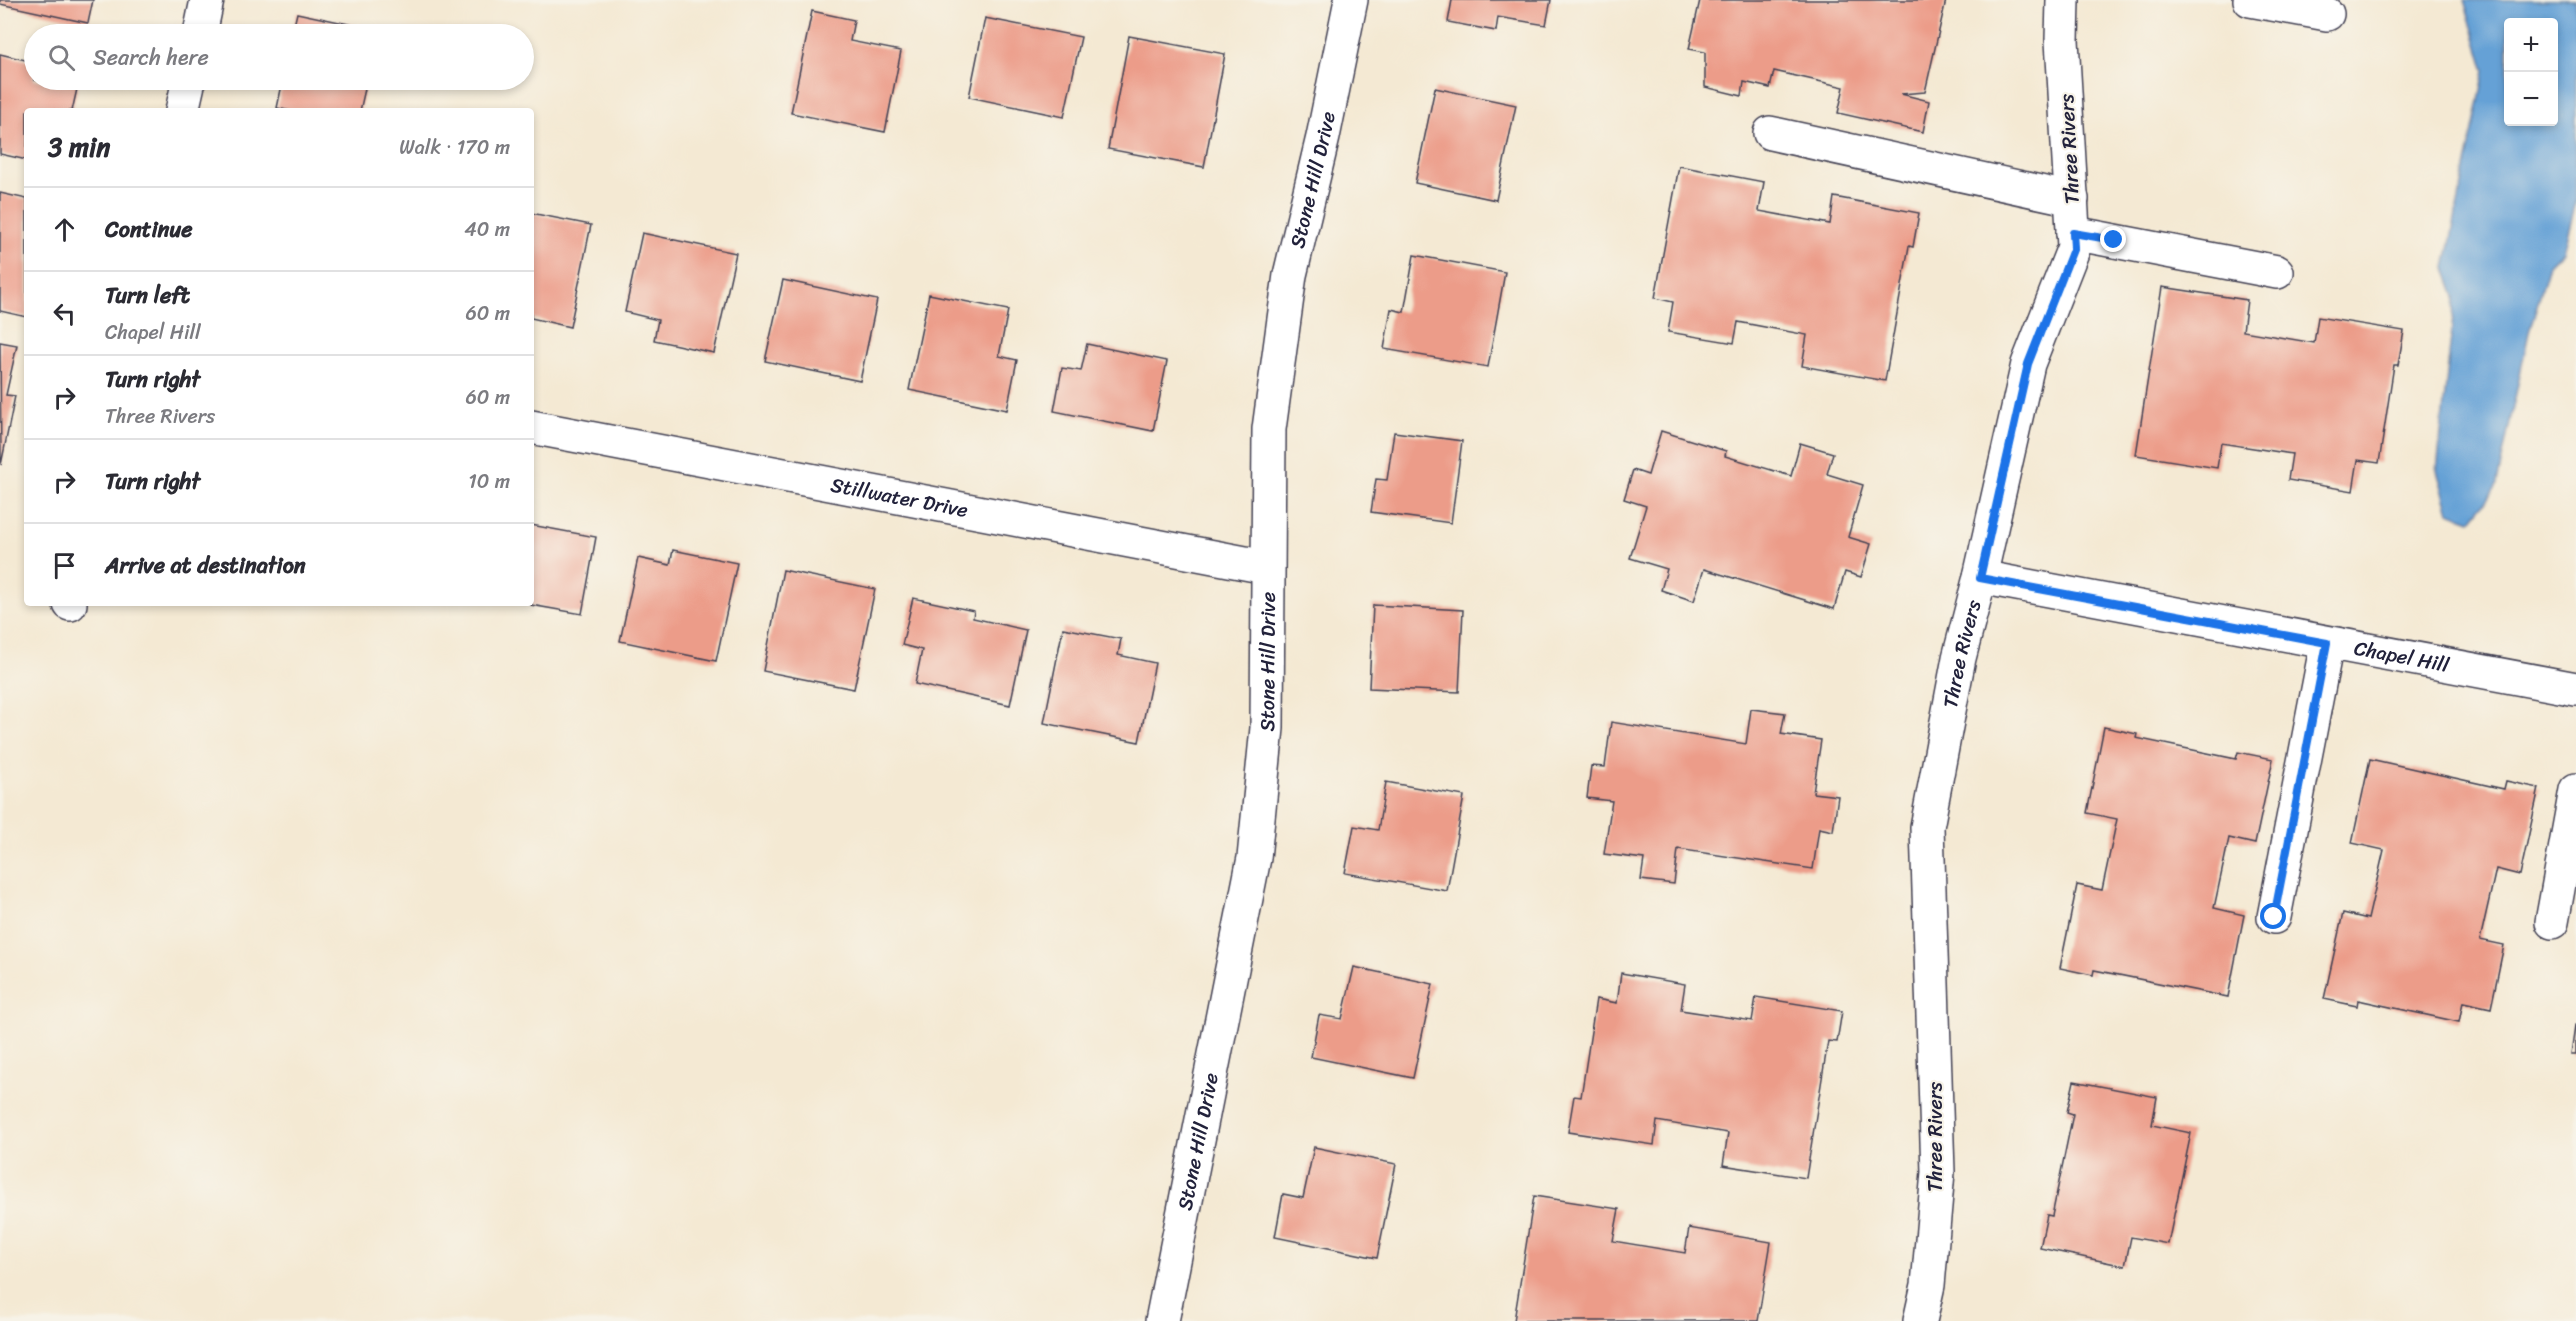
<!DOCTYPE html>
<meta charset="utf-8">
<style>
body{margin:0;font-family:Sriracha,sans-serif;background:#f7f7f7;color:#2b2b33}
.controls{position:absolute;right:18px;top:18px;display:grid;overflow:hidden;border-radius:6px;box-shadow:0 3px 9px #0003}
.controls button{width:54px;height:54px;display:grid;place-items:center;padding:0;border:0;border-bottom:2px solid #e1e1e2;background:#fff;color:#2b2b33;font:30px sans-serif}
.stop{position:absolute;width:18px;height:18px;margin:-14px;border:4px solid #1a73e8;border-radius:50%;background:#fff}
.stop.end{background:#1a73e8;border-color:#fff;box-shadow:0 2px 6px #0008}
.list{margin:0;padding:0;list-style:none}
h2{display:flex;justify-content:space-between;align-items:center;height:78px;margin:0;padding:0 24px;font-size:26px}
h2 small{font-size:20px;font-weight:400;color:#7c7c81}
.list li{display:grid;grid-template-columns:39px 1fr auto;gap:18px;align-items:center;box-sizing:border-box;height:84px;padding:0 24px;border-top:2px solid #e1e1e2}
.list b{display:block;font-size:22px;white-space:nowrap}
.list p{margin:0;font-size:20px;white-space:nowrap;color:#7c7c81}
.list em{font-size:20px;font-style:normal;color:#7c7c81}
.icon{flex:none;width:33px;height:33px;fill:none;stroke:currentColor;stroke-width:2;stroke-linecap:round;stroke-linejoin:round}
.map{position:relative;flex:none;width:2576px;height:1321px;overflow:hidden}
.search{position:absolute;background:#fff;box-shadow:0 3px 9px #0003;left:24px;top:24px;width:510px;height:66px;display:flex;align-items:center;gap:15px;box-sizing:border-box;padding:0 21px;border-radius:33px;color:#7c7c81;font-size:22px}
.panel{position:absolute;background:#fff;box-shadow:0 3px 9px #0003;left:24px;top:108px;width:510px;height:498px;border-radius:6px}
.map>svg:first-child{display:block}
.water{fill:#65a1d6;stroke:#446288;stroke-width:1.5;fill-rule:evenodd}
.building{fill:#ec9c89}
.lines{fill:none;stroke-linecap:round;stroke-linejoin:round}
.minor-casing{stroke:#424052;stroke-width:36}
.minor{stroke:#fff;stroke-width:33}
.route{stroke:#1a73e8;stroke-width:8}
.labels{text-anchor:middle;stroke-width:4.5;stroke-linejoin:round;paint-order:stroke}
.street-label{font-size:20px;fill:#22223b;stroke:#f7f3e8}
</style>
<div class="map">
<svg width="2576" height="1321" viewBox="0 0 2576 1321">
<rect width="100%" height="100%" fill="#f7f3e8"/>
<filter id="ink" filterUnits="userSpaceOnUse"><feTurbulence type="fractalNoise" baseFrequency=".0167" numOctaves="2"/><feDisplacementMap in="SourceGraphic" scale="12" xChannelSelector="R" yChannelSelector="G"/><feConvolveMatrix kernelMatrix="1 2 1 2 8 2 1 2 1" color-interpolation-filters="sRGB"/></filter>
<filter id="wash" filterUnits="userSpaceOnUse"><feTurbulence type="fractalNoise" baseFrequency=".008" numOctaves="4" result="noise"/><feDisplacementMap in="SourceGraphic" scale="24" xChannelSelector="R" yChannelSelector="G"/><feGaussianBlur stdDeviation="1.35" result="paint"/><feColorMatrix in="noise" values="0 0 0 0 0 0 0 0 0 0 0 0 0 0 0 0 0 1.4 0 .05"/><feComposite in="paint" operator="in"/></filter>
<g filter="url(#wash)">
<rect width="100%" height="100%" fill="#f4e9d3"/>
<path class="water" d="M2464,0H2576V202L2563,251L2549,265L2529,332L2496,488L2471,520L2449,512L2437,471L2455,297L2445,268L2485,71ZM2508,22H2554V122H2508Z"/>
<g id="blocks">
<g class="building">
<polygon points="0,0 93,0 88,23 0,4"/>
<polygon points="1452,0 1551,0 1546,25 1498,17 1496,31 1448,22"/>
<polygon points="1700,0 1946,0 1925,92 1901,94 1929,101 1923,132 1838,113 1844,87 1774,71 1770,88 1744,82 1742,96 1705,87 1705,52 1689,49"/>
<polygon points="812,11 854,20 850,41 901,51 885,132 791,113"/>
<polygon points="297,13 377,30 376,34 292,34"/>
<polygon points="985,18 1081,37 1064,117 969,97"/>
<polygon points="1129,36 1225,54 1204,167 1108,149"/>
<polygon points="0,54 34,62 34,80 79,80 72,111 27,111 27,160 0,154"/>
<polygon points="283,80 367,80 360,111 291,111 277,108"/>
<polygon points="1435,88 1516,105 1496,200 1415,183"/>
<polygon points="1679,166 1764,182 1759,211 1830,224 1834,197 1919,213 1913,247 1909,246 1885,381 1802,366 1807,335 1738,322 1734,343 1668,332 1673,302 1655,298"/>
<polygon points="0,193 27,199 27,317 0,311"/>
<polygon points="531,213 591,225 570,327 531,318"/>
<polygon points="642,233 736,253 714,353 654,340 658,320 625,312"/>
<polygon points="1414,255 1505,272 1488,367 1384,349 1391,309 1404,312"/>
<polygon points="783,280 877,300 860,381 765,361"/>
<polygon points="2162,287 2247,300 2243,331 2314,343 2318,317 2404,331 2398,365 2394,365 2379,463 2358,460 2353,491 2288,480 2292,454 2221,443 2217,468 2136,455"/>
<polygon points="929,294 1008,310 999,356 1017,360 1007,410 909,390"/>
<polygon points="0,342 17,345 6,395 15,396 1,465"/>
<polygon points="1087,344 1167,361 1153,431 1054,411 1062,368 1081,371"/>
<polygon points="1661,431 1726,451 1725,456 1791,476 1800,443 1833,453 1827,474 1863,485 1848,537 1871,544 1861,577 1845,572 1834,609 1704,569 1694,601 1661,590 1667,569 1630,558 1646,506 1624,499 1633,470 1648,475"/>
<polygon points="1394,432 1462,441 1451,523 1371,512 1376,479 1387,480"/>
<polygon points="531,525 596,537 582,614 531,605"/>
<polygon points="673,550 737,563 716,661 620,641 638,558 670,565"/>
<polygon points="783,570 875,589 854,689 763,671"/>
<polygon points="913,598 974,611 973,618 1026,630 1010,705 915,684 922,650 902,645"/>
<polygon points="1373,605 1463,610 1459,692 1369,688"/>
<polygon points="1063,628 1121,639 1118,655 1155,663 1139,742 1044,723"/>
<polygon points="1751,709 1785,713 1781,734 1821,740 1813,793 1838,796 1833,831 1819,828 1813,869 1678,849 1674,884 1641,880 1644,859 1604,854 1612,801 1587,798 1591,766 1605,767 1611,722 1746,744"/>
<polygon points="2104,727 2137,734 2136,738 2236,759 2238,752 2273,759 2255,844 2229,838 2214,908 2244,915 2228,997 2094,970 2093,975 2060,968 2077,885 2102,890 2117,819 2087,813"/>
<polygon points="2370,759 2504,789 2506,781 2539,788 2520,875 2496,869 2480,940 2504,945 2491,1008 2463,1002 2459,1022 2358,1000 2357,1006 2324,999 2343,913 2368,919 2384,850 2352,843"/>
<polygon points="1386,782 1464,796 1447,891 1345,873 1354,826 1378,830"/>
<polygon points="1354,967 1433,984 1413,1078 1311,1057 1319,1015 1342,1019"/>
<polygon points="1621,973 1685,984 1681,1010 1752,1021 1756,997 1842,1011 1837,1042 1828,1041 1806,1178 1723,1165 1728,1133 1657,1121 1654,1145 1568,1132 1574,1096 1581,1097 1596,999 1617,1003"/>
<polygon points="2575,1025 2576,1025 2576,1054 2571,1054"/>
<polygon points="2074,1081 2157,1097 2152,1125 2191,1133 2168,1244 2131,1237 2125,1266 2040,1248 2047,1215 2052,1216 2073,1114 2067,1112"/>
<polygon points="1314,1147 1396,1164 1377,1258 1275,1237 1283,1194 1303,1198"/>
<polygon points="1534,1196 1619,1209 1613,1241 1685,1253 1689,1228 1771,1242 1758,1321 1514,1321"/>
</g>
</g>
</g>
<g filter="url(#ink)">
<use href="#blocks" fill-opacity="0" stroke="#424052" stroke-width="1.5"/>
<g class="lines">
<g class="minor-casing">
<g id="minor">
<polyline points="2250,0 2327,14"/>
<polyline points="200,34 207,0"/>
<polyline points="182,111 189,80"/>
<polyline points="1770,133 2072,199"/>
<polyline points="2073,233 2277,272"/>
<path id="s1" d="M531,427L1266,567"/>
<path id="s2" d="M1980,577L2576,689"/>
<polyline points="70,604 70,603"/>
<polyline points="2274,917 2327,643"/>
<polyline points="2552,922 2576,790"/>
<path id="s3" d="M1162,1321L1254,858L1267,728L1269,429L1290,275L1323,137L1351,0"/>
<path id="s4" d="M1920,1321L1928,1285L1938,1172L1927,827L1959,658L1980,577L2028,364L2074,247L2062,40L2063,0"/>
</g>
</g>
<use href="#minor" class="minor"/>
</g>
</g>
<g class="lines" filter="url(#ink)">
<polyline class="route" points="2114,240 2073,233 2074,247 2028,364 1980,578 2327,643 2274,917"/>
</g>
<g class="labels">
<g class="street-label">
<text transform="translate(2069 149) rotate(-93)" y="7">Three Rivers</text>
<text dy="7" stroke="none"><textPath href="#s3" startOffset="1155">Stone Hill Drive</textPath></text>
<text dy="7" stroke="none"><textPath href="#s1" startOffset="375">Stillwater Drive</textPath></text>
<text dy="7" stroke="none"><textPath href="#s4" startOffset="672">Three Rivers</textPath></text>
<text dy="7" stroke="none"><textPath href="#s2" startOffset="429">Chapel Hill</textPath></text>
<text dy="7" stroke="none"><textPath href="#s3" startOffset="669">Stone Hill Drive</textPath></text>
<text transform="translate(1935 1137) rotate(-90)" y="7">Three Rivers</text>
<text dy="7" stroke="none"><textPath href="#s3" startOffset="183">Stone Hill Drive</textPath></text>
</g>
</g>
</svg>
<div class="controls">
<button>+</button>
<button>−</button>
</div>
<div class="stop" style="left:2274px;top:917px"></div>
<div class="stop end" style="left:2114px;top:240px"></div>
<div class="search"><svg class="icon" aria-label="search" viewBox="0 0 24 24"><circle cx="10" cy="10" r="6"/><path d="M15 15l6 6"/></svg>Search here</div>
<section class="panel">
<h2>3 min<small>Walk · 170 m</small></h2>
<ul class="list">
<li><svg class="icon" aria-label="ahead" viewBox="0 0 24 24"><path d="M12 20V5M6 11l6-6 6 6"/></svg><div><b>Continue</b></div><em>40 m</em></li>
<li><svg class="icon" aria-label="left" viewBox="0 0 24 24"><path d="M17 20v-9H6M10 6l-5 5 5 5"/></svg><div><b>Turn left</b><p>Chapel Hill</p></div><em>60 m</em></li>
<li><svg class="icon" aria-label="right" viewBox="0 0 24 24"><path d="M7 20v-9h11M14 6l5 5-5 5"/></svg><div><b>Turn right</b><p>Three Rivers</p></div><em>60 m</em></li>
<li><svg class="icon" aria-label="right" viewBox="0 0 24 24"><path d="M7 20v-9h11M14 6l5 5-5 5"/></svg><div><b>Turn right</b></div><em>10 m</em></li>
<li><svg class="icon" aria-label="arrive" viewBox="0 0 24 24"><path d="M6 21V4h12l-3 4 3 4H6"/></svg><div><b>Arrive at destination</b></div></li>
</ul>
</section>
</div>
